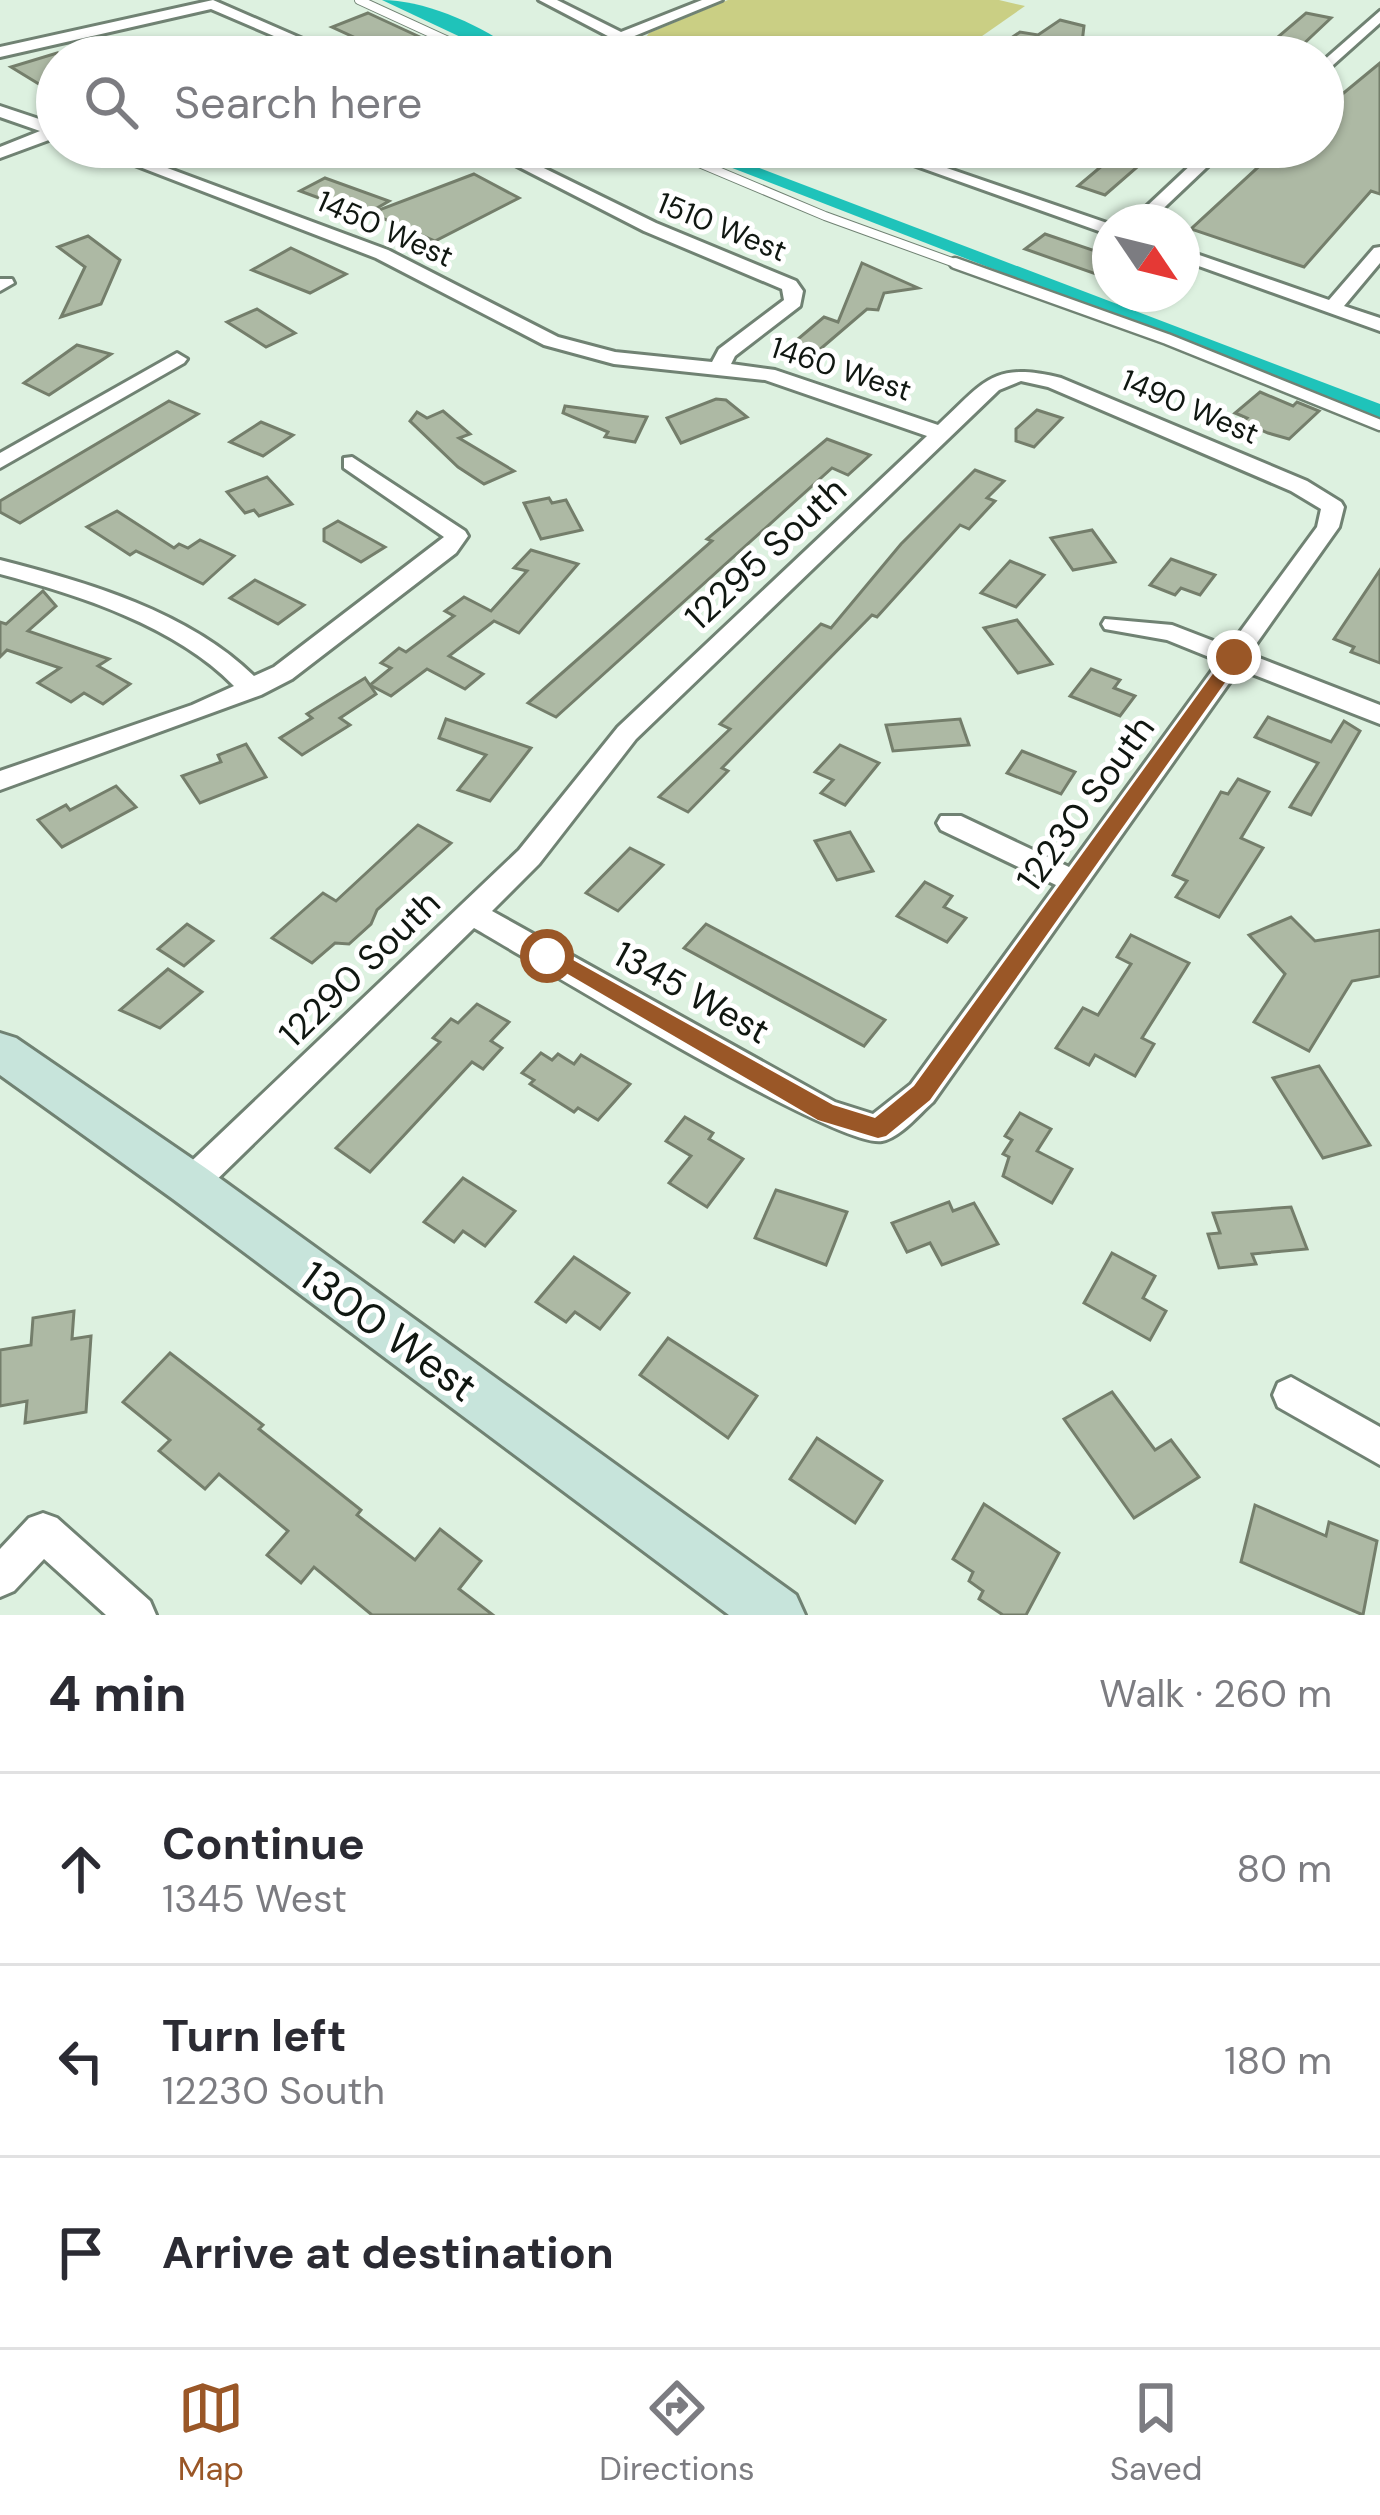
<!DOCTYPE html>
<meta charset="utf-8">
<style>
body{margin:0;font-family:"DM Sans",sans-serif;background:#f2f2f3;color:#2b2b33}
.compass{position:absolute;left:1092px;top:204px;width:108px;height:108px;border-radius:50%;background:#fff;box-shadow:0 3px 9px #0004;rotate:125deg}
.stop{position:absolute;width:36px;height:36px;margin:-27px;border:9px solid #9a5727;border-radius:50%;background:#fff}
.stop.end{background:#9a5727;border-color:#fff;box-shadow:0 3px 12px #0008}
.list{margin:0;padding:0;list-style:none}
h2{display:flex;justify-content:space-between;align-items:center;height:156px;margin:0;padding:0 48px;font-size:51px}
h2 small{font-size:39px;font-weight:400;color:#7c7c81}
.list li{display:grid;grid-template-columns:78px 1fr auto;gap:36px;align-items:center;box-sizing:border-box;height:192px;padding:0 48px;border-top:3px solid #e1e1e2}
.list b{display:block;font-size:45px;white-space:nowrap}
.list p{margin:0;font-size:39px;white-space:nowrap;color:#7c7c81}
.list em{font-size:39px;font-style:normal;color:#7c7c81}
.icon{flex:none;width:66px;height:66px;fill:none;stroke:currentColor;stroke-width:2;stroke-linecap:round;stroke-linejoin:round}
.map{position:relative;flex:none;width:1380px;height:1615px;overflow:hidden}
.search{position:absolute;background:#fff;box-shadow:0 3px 9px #0004;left:36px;right:36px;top:36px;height:132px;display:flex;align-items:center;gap:30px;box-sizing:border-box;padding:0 42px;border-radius:66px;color:#7c7c81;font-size:45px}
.sheet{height:732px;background:#fff}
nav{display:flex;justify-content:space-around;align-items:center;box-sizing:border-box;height:168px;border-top:3px solid #e1e1e2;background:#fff;font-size:33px;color:#7c7c81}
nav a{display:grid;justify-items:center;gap:6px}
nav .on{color:#9a5727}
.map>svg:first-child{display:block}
.green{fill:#cacf84}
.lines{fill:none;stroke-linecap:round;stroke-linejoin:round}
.canal{fill:#1fc3ba;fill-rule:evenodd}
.building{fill:#adb9a4;stroke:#747e6b;stroke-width:3}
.lane-far1-casing{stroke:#708273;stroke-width:10}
.lane-casing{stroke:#708273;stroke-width:15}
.street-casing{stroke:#708273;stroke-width:6}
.secondary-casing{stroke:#708273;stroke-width:6}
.lane-far1{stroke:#fff;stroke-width:8}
.lane{stroke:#fff;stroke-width:10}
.street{fill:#fff;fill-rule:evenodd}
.secondary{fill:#c7e4db;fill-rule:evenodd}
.route{fill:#9a5727}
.labels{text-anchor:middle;stroke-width:10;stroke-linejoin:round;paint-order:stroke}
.far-street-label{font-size:30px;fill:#101711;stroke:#fff}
.street-label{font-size:36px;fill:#101711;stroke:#fff}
.near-street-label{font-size:42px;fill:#101711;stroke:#fff}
</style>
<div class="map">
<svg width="1380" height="1615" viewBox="0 0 1380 1615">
<rect width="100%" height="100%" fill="#ddf1e0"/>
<polygon class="green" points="728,0 999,0 1025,6 952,57 676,57 644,40 649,33"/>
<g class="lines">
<g class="canal">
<path d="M382,0C427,0 489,28 523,57H503Z"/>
<polygon points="678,147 704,147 1380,404 1380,419"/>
</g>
</g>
<g class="building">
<polygon points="368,13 422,38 384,51 332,27"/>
<polygon points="1306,13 1331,18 1298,49 1272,42"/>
<polygon points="1060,20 1084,26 1082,43 1069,52 1080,57 983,57 1020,32 1038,35"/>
<polygon points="57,53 57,95 11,67"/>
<polygon points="1380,63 1380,194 1371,191 1304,267 1191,229 1280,147 1323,147 1323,110"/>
<polygon points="1116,154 1143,162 1105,195 1078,186"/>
<polygon points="474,174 519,198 435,241 371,213"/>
<polygon points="325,178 389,201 365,215 300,191"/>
<polygon points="1045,234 1110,256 1110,279 1025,249"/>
<polygon points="88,236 120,260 101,304 61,317 85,267 58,247"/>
<polygon points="291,248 346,274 310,293 252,270"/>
<polygon points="862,263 918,288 884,293 878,310 867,309 818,351 792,344 824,317 838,322"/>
<polygon points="257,309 295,333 266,347 227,322"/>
<polygon points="77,345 111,354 49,395 24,383"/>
<polygon points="1260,392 1293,406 1297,402 1319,411 1289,439 1268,433 1243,422 1247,418 1235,413"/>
<polygon points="716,399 726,400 747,417 681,443 667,418"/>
<polygon points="169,401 198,414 20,523 0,512 0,501"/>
<polygon points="565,406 647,417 635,442 605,437 608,432 563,413"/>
<polygon points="1037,410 1062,418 1034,447 1016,441 1016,429"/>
<polygon points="443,411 470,434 459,438 514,471 484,484 458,467 410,421 417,412 427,418"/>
<polygon points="261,422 293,435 263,456 230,442"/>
<polygon points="827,439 870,455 848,475 832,468 556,717 528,703 712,541 707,539"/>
<polygon points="975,470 1004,481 987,498 995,501 969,529 960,525 877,617 872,615 722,768 728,771 688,812 659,797 730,729 720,724 821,624 831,628 901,544"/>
<polygon points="267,477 292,504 259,516 254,510 245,513 227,492"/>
<polygon points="549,498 552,503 566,500 582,530 541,539 524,503"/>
<polygon points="117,511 174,548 179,544 188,548 200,540 234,556 203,584 136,551 130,555 87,527"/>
<polygon points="338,521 385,547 361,562 324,541 324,529"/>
<polygon points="1092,530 1115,562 1073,570 1051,538"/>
<polygon points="531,550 578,564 519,633 494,621 449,656 483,674 465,689 427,669 391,696 370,685 391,668 381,663 399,648 406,652 454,616 445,611 464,597 491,611 527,571 514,568"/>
<polygon points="1171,559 1215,575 1200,595 1181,588 1175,595 1150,585"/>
<polygon points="1010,561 1044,575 1016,607 981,593"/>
<polygon points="1380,570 1380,663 1351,652 1354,647 1334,639"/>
<polygon points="255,580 304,605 278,624 230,598"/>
<polygon points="43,591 56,606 28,631 109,659 98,666 130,684 103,704 84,693 71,702 38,683 60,668 7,650 0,657 0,622 6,624"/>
<polygon points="1017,620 1052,664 1018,673 984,628"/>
<polygon points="1091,669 1120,680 1114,688 1135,696 1120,716 1070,696"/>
<polygon points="365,678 376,694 340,718 350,725 302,755 280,738 312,718 307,714"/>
<polygon points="1268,717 1331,742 1344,721 1360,731 1311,815 1290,807 1318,763 1255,737"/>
<polygon points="446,719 531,748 490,801 458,790 486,755 439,738"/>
<polygon points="960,719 969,745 893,751 886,725"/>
<polygon points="246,744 266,777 200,803 182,776 221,762 218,755"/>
<polygon points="840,745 879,763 845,805 821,793 833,780 815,772"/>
<polygon points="1022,751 1075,772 1061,794 1007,773"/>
<polygon points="1238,779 1269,792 1241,838 1263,848 1219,917 1176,897 1187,881 1173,875 1221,792 1228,794"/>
<polygon points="116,786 136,807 62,847 38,820 66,805 70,810"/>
<polygon points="418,825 451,843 377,910 371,924 349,944 335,943 312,963 272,938 323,893 336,901"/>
<polygon points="850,832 873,871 837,880 815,841"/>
<polygon points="630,848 663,865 618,911 586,893"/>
<polygon points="925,882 952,896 944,907 966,918 947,942 897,916"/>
<polygon points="1291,917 1315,941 1380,930 1380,976 1352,981 1309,1051 1254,1022 1285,974 1249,935"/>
<polygon points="187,924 213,941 184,966 158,949"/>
<polygon points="706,924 809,979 885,1020 864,1046 684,948"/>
<polygon points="1131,935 1189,963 1142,1038 1154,1044 1135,1076 1095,1055 1089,1065 1056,1048 1083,1008 1098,1015 1131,964 1117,957"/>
<polygon points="168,969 202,992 160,1028 120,1010"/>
<polygon points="477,1004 509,1022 491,1041 502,1048 483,1069 472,1062 370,1172 336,1148 440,1042 433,1038 451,1019 458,1023"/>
<polygon points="541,1053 552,1060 558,1054 574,1064 581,1055 630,1084 598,1120 578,1108 574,1112 530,1084 534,1080 522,1073"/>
<polygon points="1319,1066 1370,1145 1323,1158 1273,1078"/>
<polygon points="1020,1113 1051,1129 1037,1151 1072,1169 1052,1203 1003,1176 1009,1157 1003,1154 1012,1140 1005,1136"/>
<polygon points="685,1117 713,1133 709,1139 743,1159 707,1207 669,1183 691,1156 666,1141"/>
<polygon points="463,1178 515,1211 485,1246 463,1231 454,1242 424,1222"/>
<polygon points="776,1190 847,1212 826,1265 755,1238"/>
<polygon points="949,1202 953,1211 974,1203 998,1244 942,1265 930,1243 907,1252 892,1223"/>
<polygon points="1291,1207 1307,1249 1252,1254 1256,1264 1219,1268 1208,1234 1220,1233 1213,1213"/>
<polygon points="1112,1253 1155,1276 1143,1298 1166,1311 1150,1340 1084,1303"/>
<polygon points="574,1257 629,1293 600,1329 575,1312 566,1322 536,1302"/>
<polygon points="74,1311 72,1339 91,1336 86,1412 25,1423 27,1401 0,1406 0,1350 31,1345 33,1318"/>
<polygon points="668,1338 757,1396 728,1438 640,1375"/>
<polygon points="170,1353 263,1425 259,1429 361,1510 357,1515 415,1560 440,1529 481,1561 459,1589 493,1615 372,1615 314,1567 301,1583 267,1555 288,1531 219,1474 205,1489 159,1451 170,1440 123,1402"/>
<polygon points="1112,1392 1155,1450 1171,1440 1199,1477 1134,1518 1064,1419"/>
<polygon points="817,1438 882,1481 855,1523 790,1479"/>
<polygon points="984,1504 1059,1553 1026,1615 1003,1615 979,1599 983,1591 969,1581 973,1572 953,1559"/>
<polygon points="1255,1505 1326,1536 1329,1522 1377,1541 1363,1615 1241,1562"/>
</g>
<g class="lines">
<g class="lane-far1-casing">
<g id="lane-far1">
<polyline points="359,0 483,57"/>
<polyline points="661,147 825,216 963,266"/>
</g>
</g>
<g class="lane-casing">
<polyline id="lane" points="955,263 1167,339 1380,425"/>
</g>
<g class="street-casing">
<g id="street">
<polygon points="213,0 344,57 323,57 211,9 0,57 0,47"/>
<polygon points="539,0 557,0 621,32 702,0 722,0 632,37 668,57 648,57"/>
<polygon points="1380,11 1380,23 1323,74 1323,61"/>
<polygon points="0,106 57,125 57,137 0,158 0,147 40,131 0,117"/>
<path d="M88,147H111L388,250L558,337L615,352L712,362L719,349L784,300L782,289L644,231L480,147H501L656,223L796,281L803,291L800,306L735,356L731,364L775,370L938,425C985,381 993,361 1061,378L1307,481L1341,502L1344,507L1339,527L1249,654L1380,705V724L1239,669L933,1102C919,1114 900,1138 882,1141C839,1150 532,961 474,928L202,1194L190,1198L178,1194L174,1184L178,1174L519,850L618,727L927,436L765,380L614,364L544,345L376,258ZM1021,381L1048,387L1291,491L1321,509L1317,527L1229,647L1172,625L1105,619L1102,624L1105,629L1167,640L1219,661L1069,867L961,816H941L937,823L941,830L1056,885L911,1084L873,1114L835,1102L492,911L539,864L636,739L999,390Z"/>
<polygon points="863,147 887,147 926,160 944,147 963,147 941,166 1110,224 1110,235"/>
<polygon points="1210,147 1228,147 1149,222 1130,222"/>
<polygon points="1380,247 1380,263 1344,306 1380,318 1380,331 1182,260 1182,249 1329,300 1374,248"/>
<polygon points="0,279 12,279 14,283 0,291"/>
<polygon points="177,353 187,359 184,363 0,468 0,453"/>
<path d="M352,457L465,531L468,536L456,553L292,679L261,695L0,790V771L192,705L234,686C176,626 79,595 0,574V560C87,582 189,612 254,676L274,667L444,537L344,468V458Z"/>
<polygon points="1291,1377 1380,1427 1380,1465 1278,1407 1273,1395 1278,1383"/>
<polygon points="43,1513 57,1518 150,1601 156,1615 106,1615 44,1559 14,1591 0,1597 0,1549 29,1518"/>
</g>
</g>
<g class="secondary-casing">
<polygon id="secondary" points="0,1033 16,1038 207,1169 796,1595 805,1615 729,1615 173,1199 0,1075"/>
</g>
<use href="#lane-far1" class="lane-far1"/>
<use href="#lane" class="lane"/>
<use href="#street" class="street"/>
<use href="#secondary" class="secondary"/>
</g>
<polygon class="route" points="1228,653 1243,657 930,1100 886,1136 878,1138 818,1120 537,956 540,950 555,950 833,1105 875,1118 914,1086"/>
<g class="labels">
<g class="far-street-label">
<text transform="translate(722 227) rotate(22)" y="10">1510 West</text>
<text transform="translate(385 229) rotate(24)" y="10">1450 West</text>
<text transform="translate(841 369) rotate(18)" y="10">1460 West</text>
<text transform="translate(1190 407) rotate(23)" y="10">1490 West</text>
</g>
<g class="street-label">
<text transform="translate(765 553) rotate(-43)" y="13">12295 South</text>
<text transform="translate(1085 803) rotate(-54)" y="13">12230 South</text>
<text transform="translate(359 968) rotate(-44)" y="13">12290 South</text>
<text transform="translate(692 992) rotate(29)" y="13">1345 West</text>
</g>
<g class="near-street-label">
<text transform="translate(389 1331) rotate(36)" y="15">1300 West</text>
</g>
</g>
</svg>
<svg class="compass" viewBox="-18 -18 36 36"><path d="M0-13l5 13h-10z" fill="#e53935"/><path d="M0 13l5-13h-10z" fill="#7c7c81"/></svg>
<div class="stop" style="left:547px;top:956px"></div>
<div class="stop end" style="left:1234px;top:657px"></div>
<div class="search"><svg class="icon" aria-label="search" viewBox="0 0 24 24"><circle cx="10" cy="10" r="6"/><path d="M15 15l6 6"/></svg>Search here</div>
</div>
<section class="sheet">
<h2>4 min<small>Walk · 260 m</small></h2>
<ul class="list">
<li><svg class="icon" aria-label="ahead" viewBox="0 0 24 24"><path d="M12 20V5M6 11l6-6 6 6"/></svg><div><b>Continue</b><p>1345 West</p></div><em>80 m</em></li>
<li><svg class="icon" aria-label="left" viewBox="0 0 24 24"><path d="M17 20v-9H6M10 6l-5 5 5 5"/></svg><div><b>Turn left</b><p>12230 South</p></div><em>180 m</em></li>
<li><svg class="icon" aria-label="arrive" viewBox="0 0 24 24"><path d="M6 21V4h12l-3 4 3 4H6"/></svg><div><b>Arrive at destination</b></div></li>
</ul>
</section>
<nav>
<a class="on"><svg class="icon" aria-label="map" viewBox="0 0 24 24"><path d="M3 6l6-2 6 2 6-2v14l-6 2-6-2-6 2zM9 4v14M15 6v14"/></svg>Map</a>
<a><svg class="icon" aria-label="directions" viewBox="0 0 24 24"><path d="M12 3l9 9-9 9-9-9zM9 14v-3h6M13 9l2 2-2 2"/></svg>Directions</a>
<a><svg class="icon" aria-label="saved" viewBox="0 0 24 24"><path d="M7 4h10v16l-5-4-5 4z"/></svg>Saved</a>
</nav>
